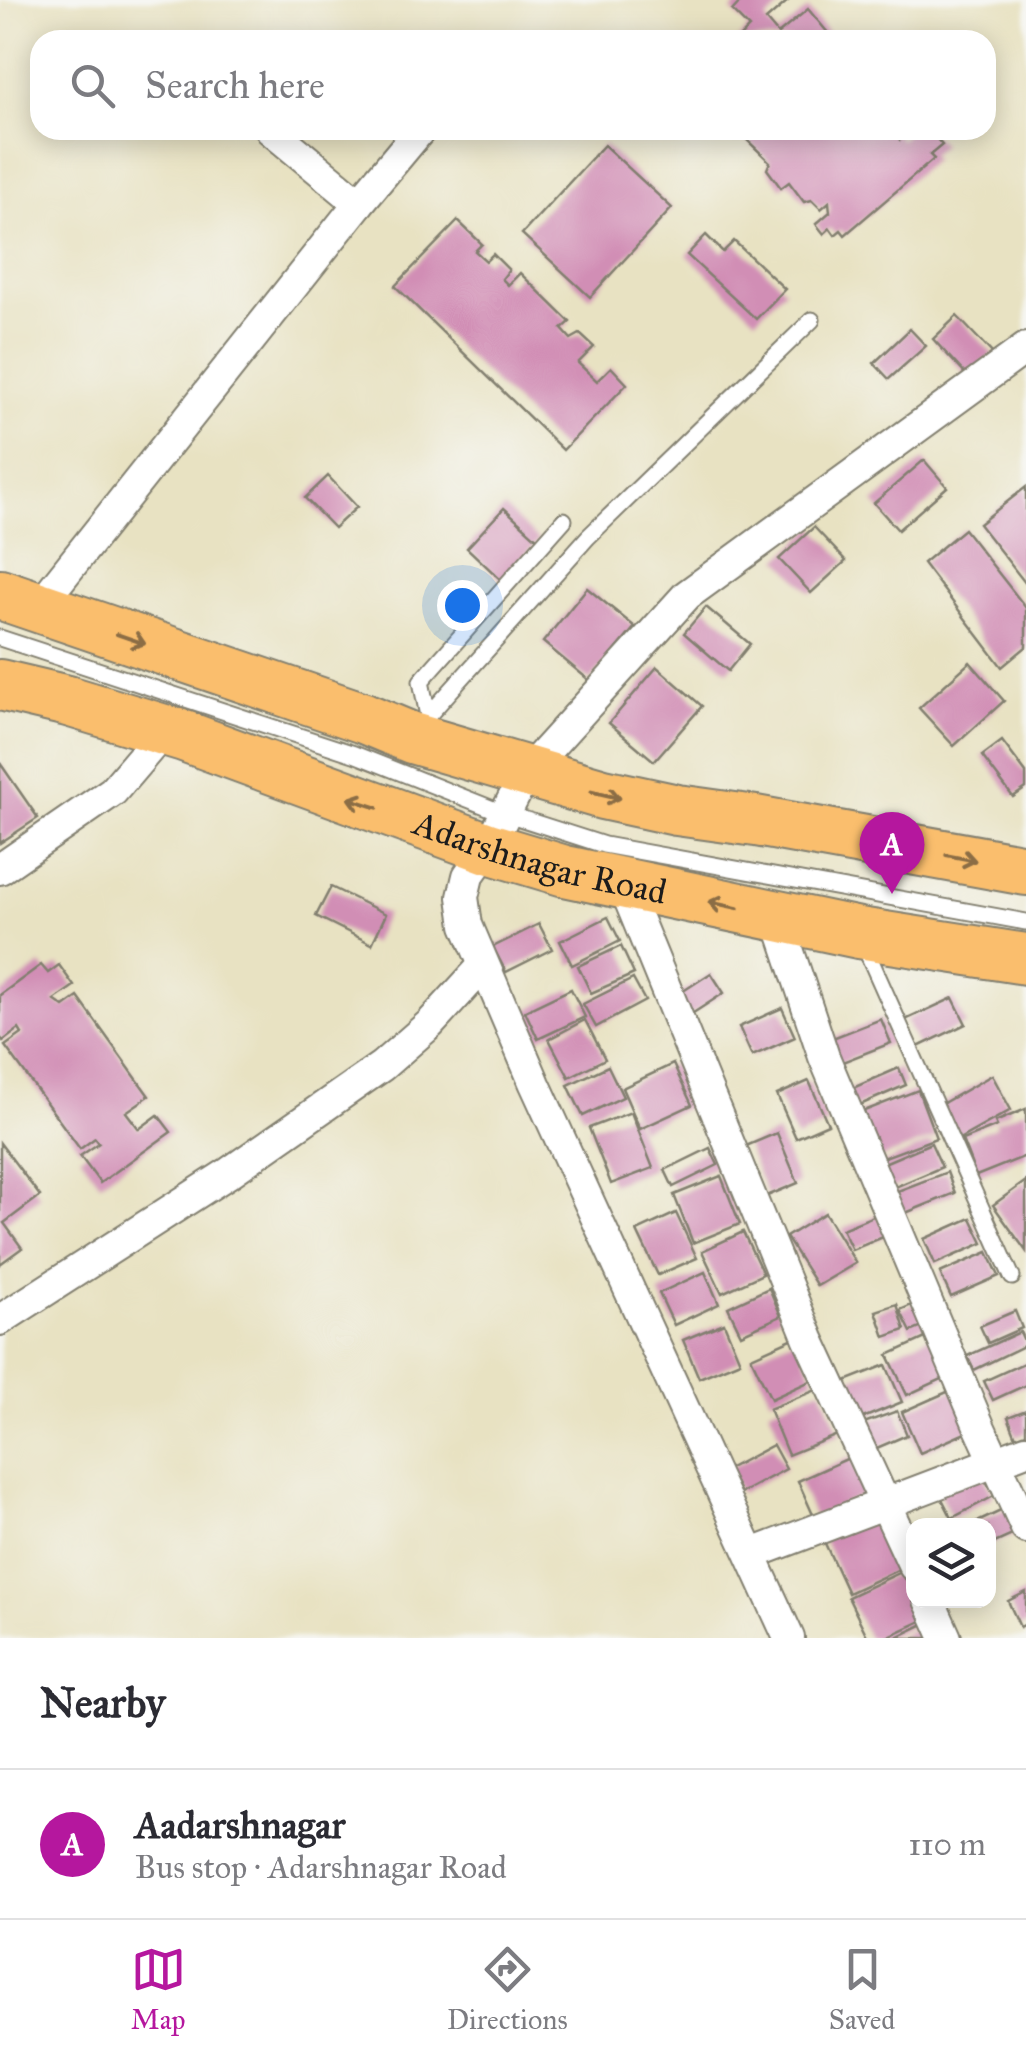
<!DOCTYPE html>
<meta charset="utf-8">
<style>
body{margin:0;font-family:"IM FELL Great Primer",serif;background:#f2f2f3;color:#2b2b33}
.controls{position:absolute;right:30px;bottom:30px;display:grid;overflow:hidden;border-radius:20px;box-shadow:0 5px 25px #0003}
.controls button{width:90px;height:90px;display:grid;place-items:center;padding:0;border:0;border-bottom:2px solid #e1e1e2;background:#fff;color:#2b2b33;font:50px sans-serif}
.you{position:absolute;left:462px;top:605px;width:35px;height:35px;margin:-25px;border:8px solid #fff;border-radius:50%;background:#1a73e8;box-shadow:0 0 0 15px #1a73e833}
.badge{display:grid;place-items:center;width:65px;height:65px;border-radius:50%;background:#b5179e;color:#fff;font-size:32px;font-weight:700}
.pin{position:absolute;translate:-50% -82px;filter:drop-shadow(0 2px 5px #0008)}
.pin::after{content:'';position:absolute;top:52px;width:35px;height:30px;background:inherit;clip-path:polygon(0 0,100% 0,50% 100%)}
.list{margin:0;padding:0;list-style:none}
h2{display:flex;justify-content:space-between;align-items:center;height:130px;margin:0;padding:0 40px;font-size:42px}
h2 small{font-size:32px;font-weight:400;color:#7c7c81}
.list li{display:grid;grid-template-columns:65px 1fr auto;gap:30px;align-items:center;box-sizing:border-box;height:150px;padding:0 40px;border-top:2px solid #e1e1e2}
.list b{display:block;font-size:38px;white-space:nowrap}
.list p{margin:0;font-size:32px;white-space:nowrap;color:#7c7c81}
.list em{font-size:32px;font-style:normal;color:#7c7c81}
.icon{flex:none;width:55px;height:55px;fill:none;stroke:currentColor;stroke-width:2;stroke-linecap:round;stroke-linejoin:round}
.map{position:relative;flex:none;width:1026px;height:1638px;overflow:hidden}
.search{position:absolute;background:#fff;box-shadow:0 5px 25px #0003;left:30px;right:30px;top:30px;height:110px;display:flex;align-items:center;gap:25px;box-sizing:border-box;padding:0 35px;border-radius:30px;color:#7c7c81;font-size:38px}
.sheet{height:280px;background:#fff}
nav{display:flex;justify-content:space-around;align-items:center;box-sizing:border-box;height:140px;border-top:2px solid #e1e1e2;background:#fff;font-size:28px;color:#7c7c81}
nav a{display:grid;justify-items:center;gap:5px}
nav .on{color:#b5179e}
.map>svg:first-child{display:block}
.building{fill:#d18eb5}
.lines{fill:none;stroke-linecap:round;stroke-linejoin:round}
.lane-casing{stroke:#827f6f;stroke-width:19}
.street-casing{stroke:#827f6f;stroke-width:34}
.primary-casing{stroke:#827f6f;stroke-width:54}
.lane{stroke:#fff;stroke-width:15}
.street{stroke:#fff;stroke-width:30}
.primary{stroke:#fabe6d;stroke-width:50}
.oneway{stroke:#8b6d44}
.labels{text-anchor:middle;stroke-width:8;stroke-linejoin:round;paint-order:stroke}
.street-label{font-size:35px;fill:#1c1c1c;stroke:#f6f6f2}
</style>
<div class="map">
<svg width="1026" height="1638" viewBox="0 0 1026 1638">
<rect width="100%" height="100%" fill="#f6f6f2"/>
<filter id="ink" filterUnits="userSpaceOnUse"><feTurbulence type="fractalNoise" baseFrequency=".01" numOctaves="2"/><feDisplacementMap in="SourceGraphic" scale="20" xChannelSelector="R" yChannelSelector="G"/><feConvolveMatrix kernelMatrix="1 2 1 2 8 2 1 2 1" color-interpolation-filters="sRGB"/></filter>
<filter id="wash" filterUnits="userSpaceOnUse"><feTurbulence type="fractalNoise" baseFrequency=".0048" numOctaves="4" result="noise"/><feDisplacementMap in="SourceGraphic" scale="40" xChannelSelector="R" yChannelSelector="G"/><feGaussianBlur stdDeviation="2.25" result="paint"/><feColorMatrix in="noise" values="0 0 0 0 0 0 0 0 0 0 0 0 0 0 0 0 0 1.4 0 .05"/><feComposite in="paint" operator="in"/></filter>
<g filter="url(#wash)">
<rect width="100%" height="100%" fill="#e8e2c2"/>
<g id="blocks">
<g class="building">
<polygon points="742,0 789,0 766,20 778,34 808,9 834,40 737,40 749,28 732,11"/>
<polygon points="748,130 899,130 895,133 900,140 911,130 929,130 942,145 930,155 934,159 845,235 841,230 835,235 830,228 824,234 816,224 830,212 829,202 821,209 812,200 804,202 789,182 781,188 767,169 770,162 747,140 752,134"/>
<polygon points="604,145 672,208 590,297 522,234"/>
<polygon points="458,221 482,244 475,251 486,261 493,254 509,270 502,279 508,285 520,273 570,322 562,329 571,339 580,334 594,347 578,363 597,381 611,367 627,384 563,450 395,286"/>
<polygon points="706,235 723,252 734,241 785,289 756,319 687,255"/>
<polygon points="957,316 993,354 968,377 933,339"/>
<polygon points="910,329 926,346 889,379 874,363"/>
<polygon points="924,460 947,487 898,530 874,503"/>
<polygon points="328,476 357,507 334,528 305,498"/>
<polygon points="1026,487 1026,584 979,524"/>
<polygon points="504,508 539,540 502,581 467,548"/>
<polygon points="814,527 846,561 811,593 779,559"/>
<polygon points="964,529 1026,608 1026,647 1002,667 923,563"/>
<polygon points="587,588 635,627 590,681 543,642"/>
<polygon points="706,607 750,644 728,671 684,633"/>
<polygon points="970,662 1004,701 954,746 919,708"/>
<polygon points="657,667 702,706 654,761 609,723"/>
<polygon points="1002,741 1026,773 1026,788 1013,797 982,756"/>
<polygon points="0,763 38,818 0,843"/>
<polygon points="331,887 386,914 372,944 316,916"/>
<polygon points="608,917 620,941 572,965 560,941"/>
<polygon points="539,924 552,949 506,972 493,947"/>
<polygon points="621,946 634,974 591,993 578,966"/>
<polygon points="41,965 48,973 59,965 74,986 54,1000 64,1007 78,997 149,1096 126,1112 139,1129 158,1115 171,1132 100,1183 80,1156 99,1143 95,1138 80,1149 5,1046 22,1034 19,1029 3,1041 0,1037 0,995"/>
<polygon points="711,973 724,993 687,1017 674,997"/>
<polygon points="633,979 645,1001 596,1027 583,1004"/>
<polygon points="571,989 585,1017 538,1039 525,1011"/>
<polygon points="953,998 966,1024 918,1047 905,1020"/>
<polygon points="782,1008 795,1037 752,1056 739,1027"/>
<polygon points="881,1019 891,1043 835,1065 825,1041"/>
<polygon points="585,1020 605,1059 569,1077 549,1039"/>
<polygon points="673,1064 692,1105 640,1129 622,1088"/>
<polygon points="608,1066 623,1097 583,1116 568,1085"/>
<polygon points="899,1068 906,1085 853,1108 846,1091"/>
<polygon points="992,1075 1011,1110 959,1139 940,1105"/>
<polygon points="809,1081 828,1124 796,1138 777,1095"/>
<polygon points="918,1090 936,1138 877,1160 859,1113"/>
<polygon points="1026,1109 1026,1156 976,1176 962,1140 997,1126 995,1122"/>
<polygon points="631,1112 653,1168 611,1184 589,1128"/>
<polygon points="777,1133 798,1183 767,1196 746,1146"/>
<polygon points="0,1143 40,1196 4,1223 22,1248 0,1264"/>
<polygon points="931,1143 942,1167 888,1190 877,1166"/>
<polygon points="710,1148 718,1165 673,1187 665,1170"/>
<polygon points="947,1172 955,1193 903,1214 895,1192"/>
<polygon points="721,1176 740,1224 693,1243 674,1195"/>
<polygon points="1026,1181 1026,1251 993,1205"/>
<polygon points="676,1213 697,1258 658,1275 637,1231"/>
<polygon points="825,1213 856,1263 817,1286 786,1237"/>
<polygon points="878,1214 888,1235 852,1250 842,1229"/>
<polygon points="971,1218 983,1243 935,1264 924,1239"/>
<polygon points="743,1232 763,1274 722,1293 702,1251"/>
<polygon points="988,1252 999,1276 951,1297 940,1273"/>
<polygon points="705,1272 719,1304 674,1325 659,1293"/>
<polygon points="769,1288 781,1316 741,1334 728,1307"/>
<polygon points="923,1300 934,1322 911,1332 900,1310"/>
<polygon points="897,1304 905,1330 885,1337 876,1311"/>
<polygon points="1015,1311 1022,1328 988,1343 980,1326"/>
<polygon points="724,1323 740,1361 699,1378 683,1340"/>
<polygon points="1020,1332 1026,1345 974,1370 967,1356"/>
<polygon points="932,1335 951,1375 907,1395 888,1355"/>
<polygon points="796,1337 815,1379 771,1399 751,1357"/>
<polygon points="1026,1362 1026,1385 993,1400 984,1381"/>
<polygon points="886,1365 902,1402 858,1420 843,1382"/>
<polygon points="821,1388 840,1434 788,1455 769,1409"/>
<polygon points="954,1389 972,1430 920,1453 902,1412"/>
<polygon points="1026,1410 1026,1433 1016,1437 1008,1417"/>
<polygon points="897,1411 907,1435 872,1450 861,1424"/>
<polygon points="773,1445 786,1469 741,1493 728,1469"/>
<polygon points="851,1457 867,1493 814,1517 798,1481"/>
<polygon points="980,1469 994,1496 952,1518 938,1491"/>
<polygon points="1007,1508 1019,1532 988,1546 988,1526 969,1526"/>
<polygon points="876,1514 902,1568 848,1593 823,1539"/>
<polygon points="903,1571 914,1593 914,1600 917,1600 926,1619 885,1638 868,1638 848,1597"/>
<polygon points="1026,1592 1026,1624 1020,1627 1008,1601"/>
<polygon points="926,1623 933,1638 895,1638"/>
</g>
</g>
</g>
<g filter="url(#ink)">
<use href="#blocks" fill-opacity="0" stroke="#827f6f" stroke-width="2.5"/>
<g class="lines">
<g class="lane-casing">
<g id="lane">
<polyline points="0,638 354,754 498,811 604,845 1026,922"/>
<polyline points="428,716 421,681 564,520"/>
<polyline points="417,731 428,716 588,537 812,320"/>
<polyline points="863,943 1012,1277"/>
</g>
</g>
<g class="street-casing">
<g id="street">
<polyline points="271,130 359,203"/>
<polyline points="39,606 359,203 420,130"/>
<polyline points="0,869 113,791 165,730"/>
<polyline points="623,884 809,1339 914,1566"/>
<polyline points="777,916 824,1057 980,1428 1026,1528"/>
<polyline points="0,1320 230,1172 382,1066 430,1024 483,966"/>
<polyline points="752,1554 1026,1450"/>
<polyline points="929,1600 946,1638"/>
<polyline points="789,1638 535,1084 467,925 463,897 468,876 488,848 526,773 687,595 1026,348"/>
</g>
</g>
<g class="primary-casing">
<g id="primary">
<polyline points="0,594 364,718 412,738 603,794 677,810 756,821 1026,870"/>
<path id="s1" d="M0,685L68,701L184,736L488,848L565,871L859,933L1026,959"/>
</g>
</g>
<use href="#lane" class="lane"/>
<use href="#street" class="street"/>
<use href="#primary" class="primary"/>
</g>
<defs><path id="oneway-shaft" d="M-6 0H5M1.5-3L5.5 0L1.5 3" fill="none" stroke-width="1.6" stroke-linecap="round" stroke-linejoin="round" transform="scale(2.5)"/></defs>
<g class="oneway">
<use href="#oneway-shaft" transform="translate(131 639) rotate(19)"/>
<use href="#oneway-shaft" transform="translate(606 795) rotate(13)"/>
<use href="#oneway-shaft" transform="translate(363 803) rotate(-162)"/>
<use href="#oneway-shaft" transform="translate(961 858) rotate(11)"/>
<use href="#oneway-shaft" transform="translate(723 905) rotate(-168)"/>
</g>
</g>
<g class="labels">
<g class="street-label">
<text dy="12" stroke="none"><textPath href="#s1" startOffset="568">Adarshnagar Road</textPath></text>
</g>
</g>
</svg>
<div class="controls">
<button><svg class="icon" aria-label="layers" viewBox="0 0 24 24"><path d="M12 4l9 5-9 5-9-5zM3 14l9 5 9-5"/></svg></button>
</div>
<div class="you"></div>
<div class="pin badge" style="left:892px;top:894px">A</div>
<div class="search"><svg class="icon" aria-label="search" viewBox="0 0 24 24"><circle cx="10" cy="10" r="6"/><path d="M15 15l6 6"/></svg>Search here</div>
</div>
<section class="sheet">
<h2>Nearby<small></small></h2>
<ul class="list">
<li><span class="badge">A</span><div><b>Aadarshnagar</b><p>Bus stop · Adarshnagar Road</p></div><em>110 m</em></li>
</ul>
</section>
<nav>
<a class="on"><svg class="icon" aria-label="map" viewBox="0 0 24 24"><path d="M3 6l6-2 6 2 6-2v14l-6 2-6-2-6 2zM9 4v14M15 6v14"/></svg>Map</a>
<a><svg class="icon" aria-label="directions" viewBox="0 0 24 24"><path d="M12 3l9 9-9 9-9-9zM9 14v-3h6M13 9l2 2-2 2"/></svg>Directions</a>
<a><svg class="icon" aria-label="saved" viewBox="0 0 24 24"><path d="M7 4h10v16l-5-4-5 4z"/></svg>Saved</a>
</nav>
